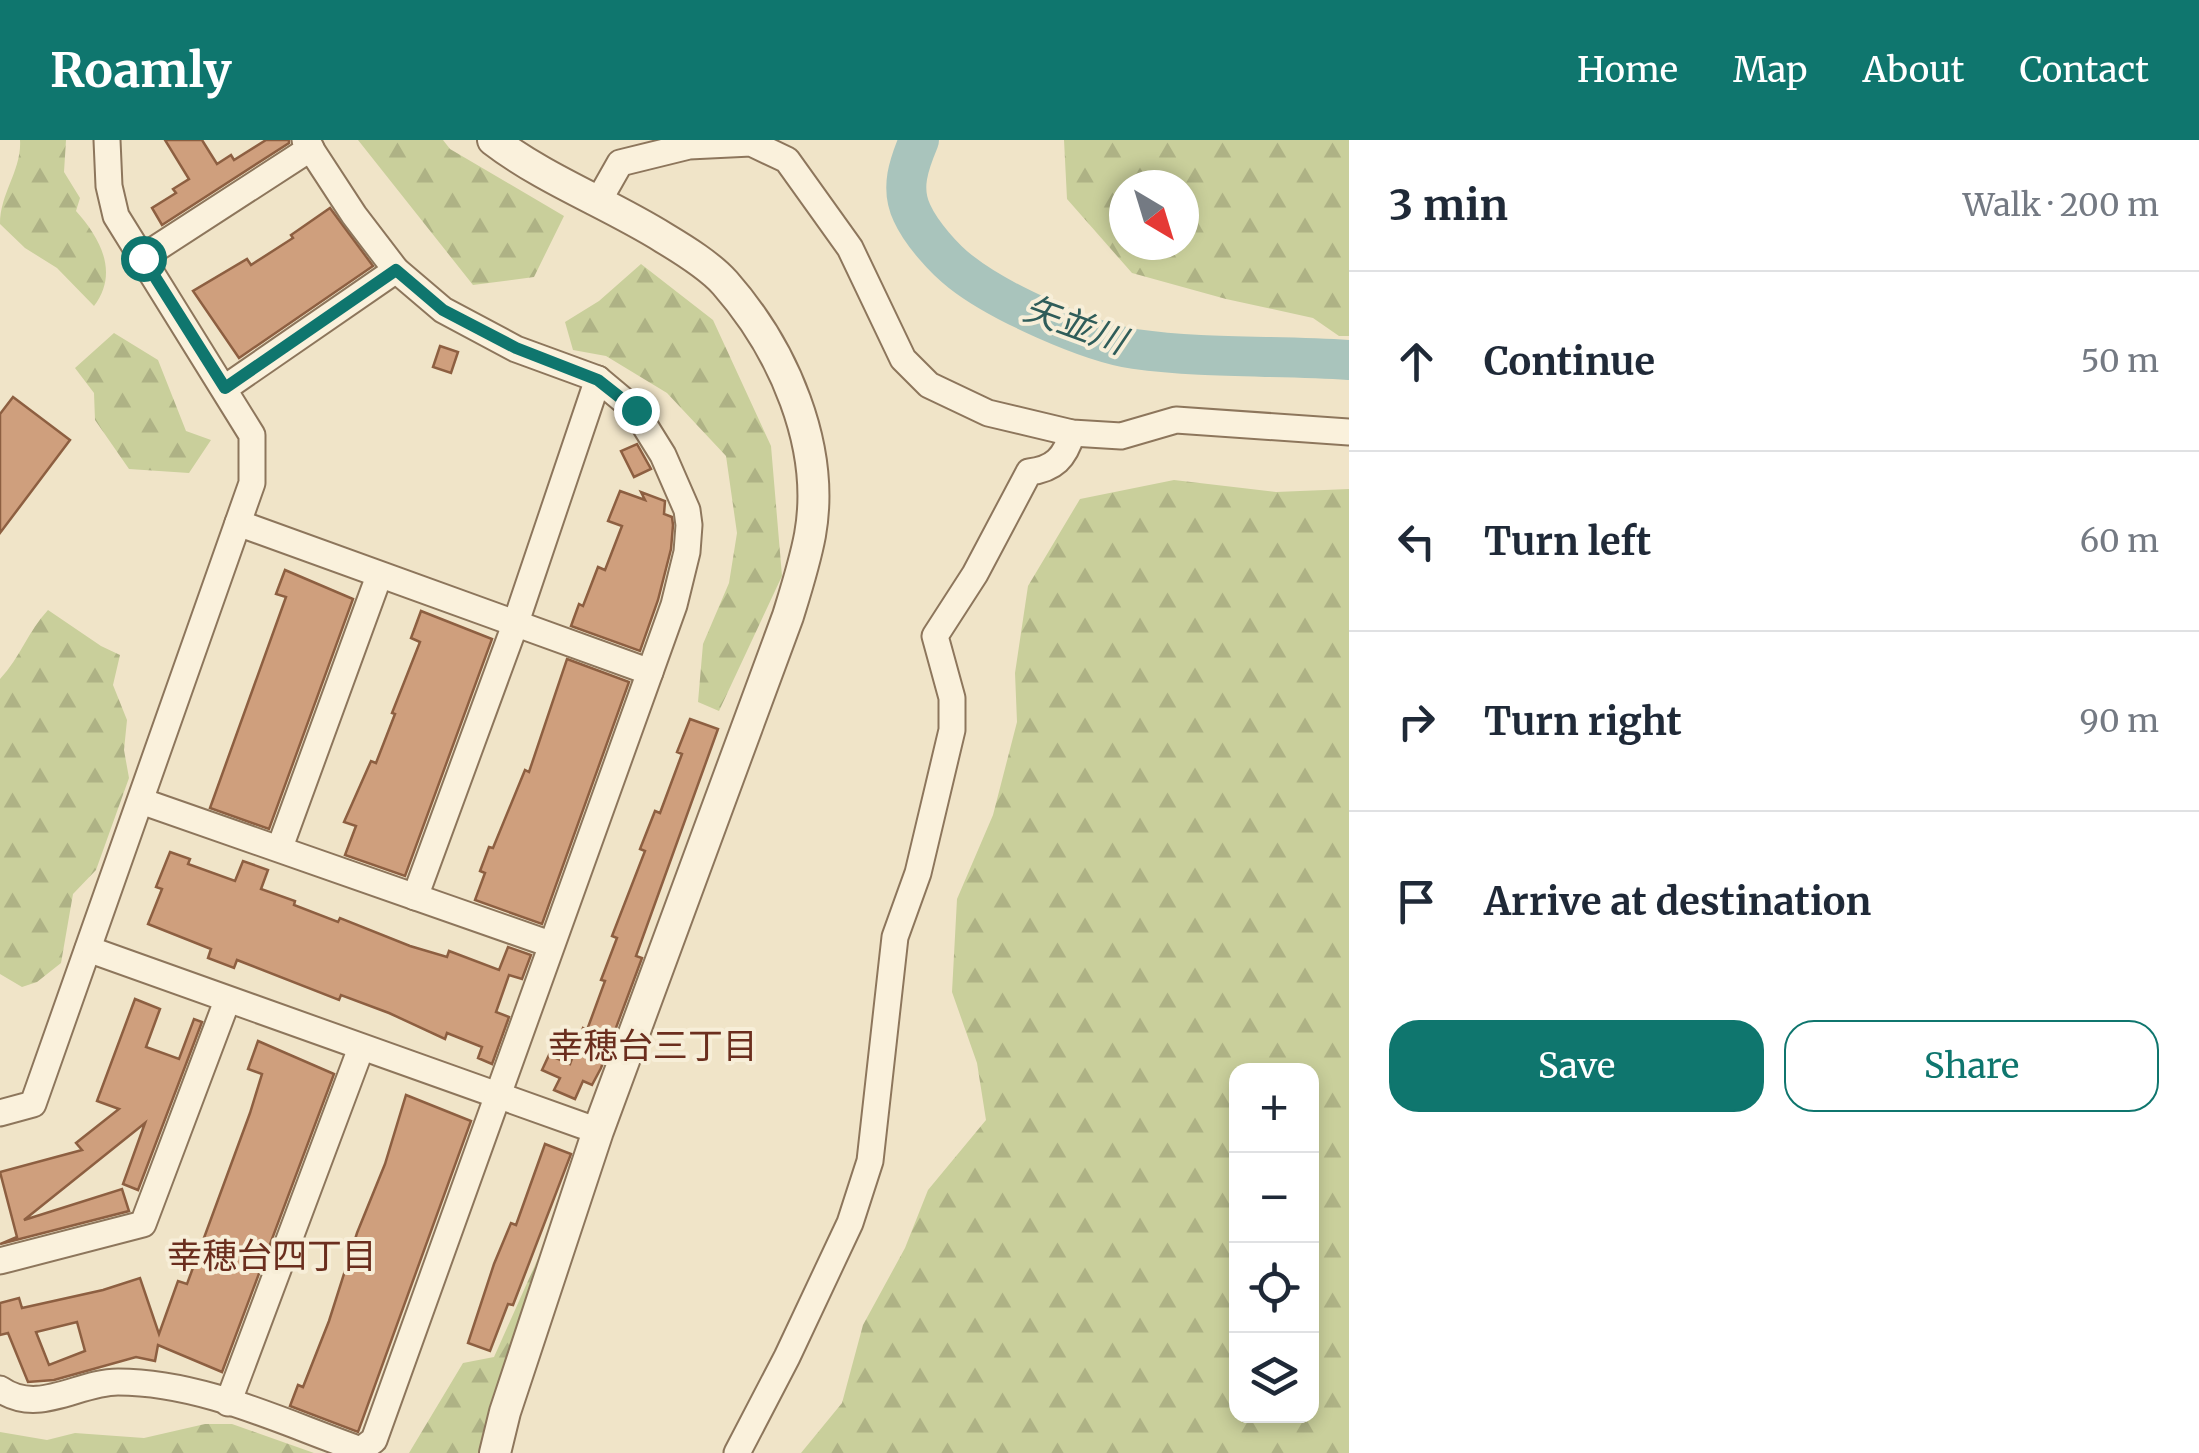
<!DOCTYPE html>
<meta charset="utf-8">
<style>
body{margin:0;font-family:Merriweather,"Noto Sans JP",serif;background:#f6f6f7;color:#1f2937}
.controls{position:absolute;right:30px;bottom:30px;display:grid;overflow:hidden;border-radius:20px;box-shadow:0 5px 15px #0003}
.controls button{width:90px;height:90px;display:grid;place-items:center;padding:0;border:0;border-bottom:2px solid #e0e1e3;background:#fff;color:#1f2937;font:50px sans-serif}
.compass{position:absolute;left:1109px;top:30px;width:90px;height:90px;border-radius:50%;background:#fff;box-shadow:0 5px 15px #0003;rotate:142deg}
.stop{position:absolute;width:30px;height:30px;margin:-22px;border:8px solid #0f766e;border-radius:50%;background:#fff}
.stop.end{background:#0f766e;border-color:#fff;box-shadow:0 2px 10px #0008}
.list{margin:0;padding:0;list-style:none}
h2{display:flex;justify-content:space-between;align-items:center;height:130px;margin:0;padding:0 40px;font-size:42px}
h2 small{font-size:32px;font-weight:400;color:#747a83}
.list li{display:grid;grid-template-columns:65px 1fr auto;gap:30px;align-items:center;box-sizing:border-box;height:180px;padding:0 40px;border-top:2px solid #e0e1e3}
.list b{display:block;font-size:38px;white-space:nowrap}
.list em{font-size:32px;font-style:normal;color:#747a83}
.actions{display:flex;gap:20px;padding:30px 40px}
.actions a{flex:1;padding:22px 0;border:2px solid #0f766e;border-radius:30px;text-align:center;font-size:35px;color:#0f766e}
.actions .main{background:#0f766e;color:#fff}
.icon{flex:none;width:55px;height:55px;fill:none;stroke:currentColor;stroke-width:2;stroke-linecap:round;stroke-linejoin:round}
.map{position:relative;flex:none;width:1349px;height:1313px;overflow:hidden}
header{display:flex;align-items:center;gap:60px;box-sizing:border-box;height:140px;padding:0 50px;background:#0f766e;color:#fff}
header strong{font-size:48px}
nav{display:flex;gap:55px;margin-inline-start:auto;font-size:35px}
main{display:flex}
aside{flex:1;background:#fff}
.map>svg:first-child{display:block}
.forest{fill:url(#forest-firs);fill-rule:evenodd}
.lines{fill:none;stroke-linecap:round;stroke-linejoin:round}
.river{stroke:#a9c4bc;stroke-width:40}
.building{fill:#cf9f7d;stroke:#8d5f41;stroke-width:2.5;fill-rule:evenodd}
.minor-casing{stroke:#8d765c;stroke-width:29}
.tertiary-casing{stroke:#8d765c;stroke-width:34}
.minor{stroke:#faf1dc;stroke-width:25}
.tertiary{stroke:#faf1dc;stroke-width:30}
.route{stroke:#0f766e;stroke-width:12}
.labels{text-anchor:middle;stroke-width:8;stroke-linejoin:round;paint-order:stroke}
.water-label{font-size:35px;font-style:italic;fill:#2f5d5a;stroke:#f7eed8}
.neighbourhood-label{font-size:35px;fill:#6b2e1e;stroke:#f7eed8}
</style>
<header>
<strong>Roamly</strong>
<nav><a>Home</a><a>Map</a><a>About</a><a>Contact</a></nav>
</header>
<main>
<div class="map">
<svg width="1349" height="1313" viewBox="0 0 1349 1313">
<defs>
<pattern id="forest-firs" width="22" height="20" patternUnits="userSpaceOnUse" patternTransform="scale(2.5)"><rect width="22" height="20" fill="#c9cf9b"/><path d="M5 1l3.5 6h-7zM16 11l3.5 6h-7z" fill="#aeb285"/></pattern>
</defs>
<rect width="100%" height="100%" fill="#f0e4c8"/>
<g class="forest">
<path d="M20,0H66L64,32L80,58L76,71C101,99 119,133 94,166L57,128L25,108L0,84C0,53 22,30 20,0Z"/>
<polygon points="358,0 443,0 450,9 564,76 534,137 473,145"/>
<path d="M1064,0H1349V196H1339L1313,178L1226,159L1132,133L1067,59ZM1124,45H1184V105H1124Z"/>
<polygon points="641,124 713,180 771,306 782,436 719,571 698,562 703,504 729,443 737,393 726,316 667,253 606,216 573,210 565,182 599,161"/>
<polygon points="114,193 158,220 186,291 211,300 189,333 129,329 95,280 94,253 75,228"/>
<path d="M1174,340L1276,352L1349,349V1313H801L842,1263L863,1185L905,1108L928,1050L986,980L977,923L952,852L957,759L993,675L1017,582L1015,533L1028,446L1080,359ZM1236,931H1312V1276H1236Z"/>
<path d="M48,470L101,506L120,515L113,545L127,580L124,610L129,638L96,730L73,754L61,823L37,842L22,847L0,834V539C20,518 28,491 48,470Z"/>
<polygon points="565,1058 494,1313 409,1313 463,1223 494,1217"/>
<polygon points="205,1284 232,1284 314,1313 0,1313 0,1292 47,1300 75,1293 144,1298"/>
</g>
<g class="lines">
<path class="river" d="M919,0C909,24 900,48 912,73C921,93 944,119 961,132C999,162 1088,202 1135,209C1206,219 1278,215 1349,220"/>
</g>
<g class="building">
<polygon points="165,0 202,0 217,24 231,15 234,20 266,0 289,0 289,3 162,85 152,68 176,53 173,49 189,39"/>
<polygon points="330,68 373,126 239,218 193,151 247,119 251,125 293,98 291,95"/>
<polygon points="440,206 458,212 451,233 433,227"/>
<polygon points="13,257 70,300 0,393 0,274"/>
<polygon points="637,304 651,329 634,337 621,311"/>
<polygon points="620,351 645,360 641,352 665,361 664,374 672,377 673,385 671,409 658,460 640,511 571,486 579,464 583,466 598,427 605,430 622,386 608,381"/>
<polygon points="285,430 353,459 269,689 210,668 286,457 276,454"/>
<polygon points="421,471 492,499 405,736 345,715 356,686 344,682 371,621 376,623 395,574 392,573 420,502 411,498"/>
<polygon points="567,519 629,542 542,784 475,760 485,733 480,731 489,707 493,708 525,630 529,632"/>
<polygon points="690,579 718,589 636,816 642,818 601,928 592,945 583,941 575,959 554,950 560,938 542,930 549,915 570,924 583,888 587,890 605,841 601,840 617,798 612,796 645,711 640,709 655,671 660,673 682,614 677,612"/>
<polygon points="170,712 190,719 188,724 235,741 243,721 268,730 261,749 295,761 294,765 338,782 340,778 410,806 447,817 449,811 499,830 508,807 531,815 522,839 509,835 496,872 509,877 492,924 478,918 482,907 447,893 445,899 389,873 341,855 339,860 237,820 234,828 208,818 211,809 148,784 162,749 156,747"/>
<polygon points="135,859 160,869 146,907 179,919 194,879 202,882 138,1050 123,1044 145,983 24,1080 122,1049 129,1071 0,1104 17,1097 0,1032 82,1010 76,1003 119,969 97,961"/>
<path d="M258,901L334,934L222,1232L158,1205L155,1221L136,1217L54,1240L28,1242L8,1193L0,1195V1163L19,1158L22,1168L103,1150L140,1138L159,1194L178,1141L187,1144L250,973L262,934L248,929ZM77,1182L85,1211L49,1225L36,1192Z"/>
<polygon points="406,955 471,981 358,1292 290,1266 298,1245 303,1247 329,1181 357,1093 385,1024"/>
<polygon points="545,1004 571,1014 513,1165 508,1164 490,1211 468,1203 494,1124 511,1083 516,1085"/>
</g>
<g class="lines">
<g class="minor-casing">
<g id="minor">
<polyline points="599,60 620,23 689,6 751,3 787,20 850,108 903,219 929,245 988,273 1072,293 1121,296 1176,280 1349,292"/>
<polyline points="143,117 311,8"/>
<polyline points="225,248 396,130"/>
<polyline points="238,383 650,532"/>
<polyline points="141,661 550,804"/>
<polyline points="280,707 379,436"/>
<polyline points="415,757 516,482 598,239"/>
<polyline points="88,809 598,991"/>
<polyline points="0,973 33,964 252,343 252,295 116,76 109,46 107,0"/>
<polyline points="0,1121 143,1084 227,861"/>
<path d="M0,1249C38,1276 78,1242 118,1242C202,1242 284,1283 361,1310L374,1300L650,532L674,465L687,412L689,385L687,370L663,315L635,270L598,239L516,209L443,170L396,130L354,75L305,0"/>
<polyline points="228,1263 361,908"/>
<path d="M737,1313L787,1217L850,1083L870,1021L895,797L918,733L952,590V558L935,496L975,434L1029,332C1054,329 1065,318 1072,293"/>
</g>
</g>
<g class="tertiary-casing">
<path id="tertiary" d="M493,0C545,40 608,63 664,98C684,110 710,126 725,143C783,209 826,306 810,395C805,422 796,450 788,476L598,991L505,1272L495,1313"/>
</g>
<use href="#minor" class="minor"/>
<use href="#tertiary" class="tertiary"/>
</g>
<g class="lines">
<polyline class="route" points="143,118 225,248 396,130 443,170 516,208 598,240 636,270"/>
</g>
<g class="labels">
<g class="water-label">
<text transform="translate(1075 185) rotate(20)" y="12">矢並川</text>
</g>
<g class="neighbourhood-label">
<text x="653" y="918">幸穂台三丁目</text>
<text x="272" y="1128">幸穂台四丁目</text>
</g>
</g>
</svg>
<div class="controls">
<button>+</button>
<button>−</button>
<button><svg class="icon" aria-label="locate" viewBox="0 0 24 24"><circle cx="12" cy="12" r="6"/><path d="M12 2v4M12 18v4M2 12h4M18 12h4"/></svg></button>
<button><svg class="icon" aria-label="layers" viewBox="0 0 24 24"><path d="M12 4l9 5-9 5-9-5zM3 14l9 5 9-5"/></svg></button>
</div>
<svg class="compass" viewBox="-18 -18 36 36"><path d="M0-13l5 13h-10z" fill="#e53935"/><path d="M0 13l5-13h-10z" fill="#747a83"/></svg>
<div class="stop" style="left:143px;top:118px"></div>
<div class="stop end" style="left:636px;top:270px"></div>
</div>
<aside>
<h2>3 min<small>Walk · 200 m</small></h2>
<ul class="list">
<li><svg class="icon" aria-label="ahead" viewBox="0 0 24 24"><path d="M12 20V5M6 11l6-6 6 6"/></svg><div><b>Continue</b></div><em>50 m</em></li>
<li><svg class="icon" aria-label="left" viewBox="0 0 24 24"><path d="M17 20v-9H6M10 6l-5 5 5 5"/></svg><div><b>Turn left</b></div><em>60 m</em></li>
<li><svg class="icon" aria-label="right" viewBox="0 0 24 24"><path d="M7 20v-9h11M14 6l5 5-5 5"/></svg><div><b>Turn right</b></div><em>90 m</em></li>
<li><svg class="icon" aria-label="arrive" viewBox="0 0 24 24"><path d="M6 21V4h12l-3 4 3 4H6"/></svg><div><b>Arrive at destination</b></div></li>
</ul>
<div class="actions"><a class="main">Save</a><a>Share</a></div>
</aside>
</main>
